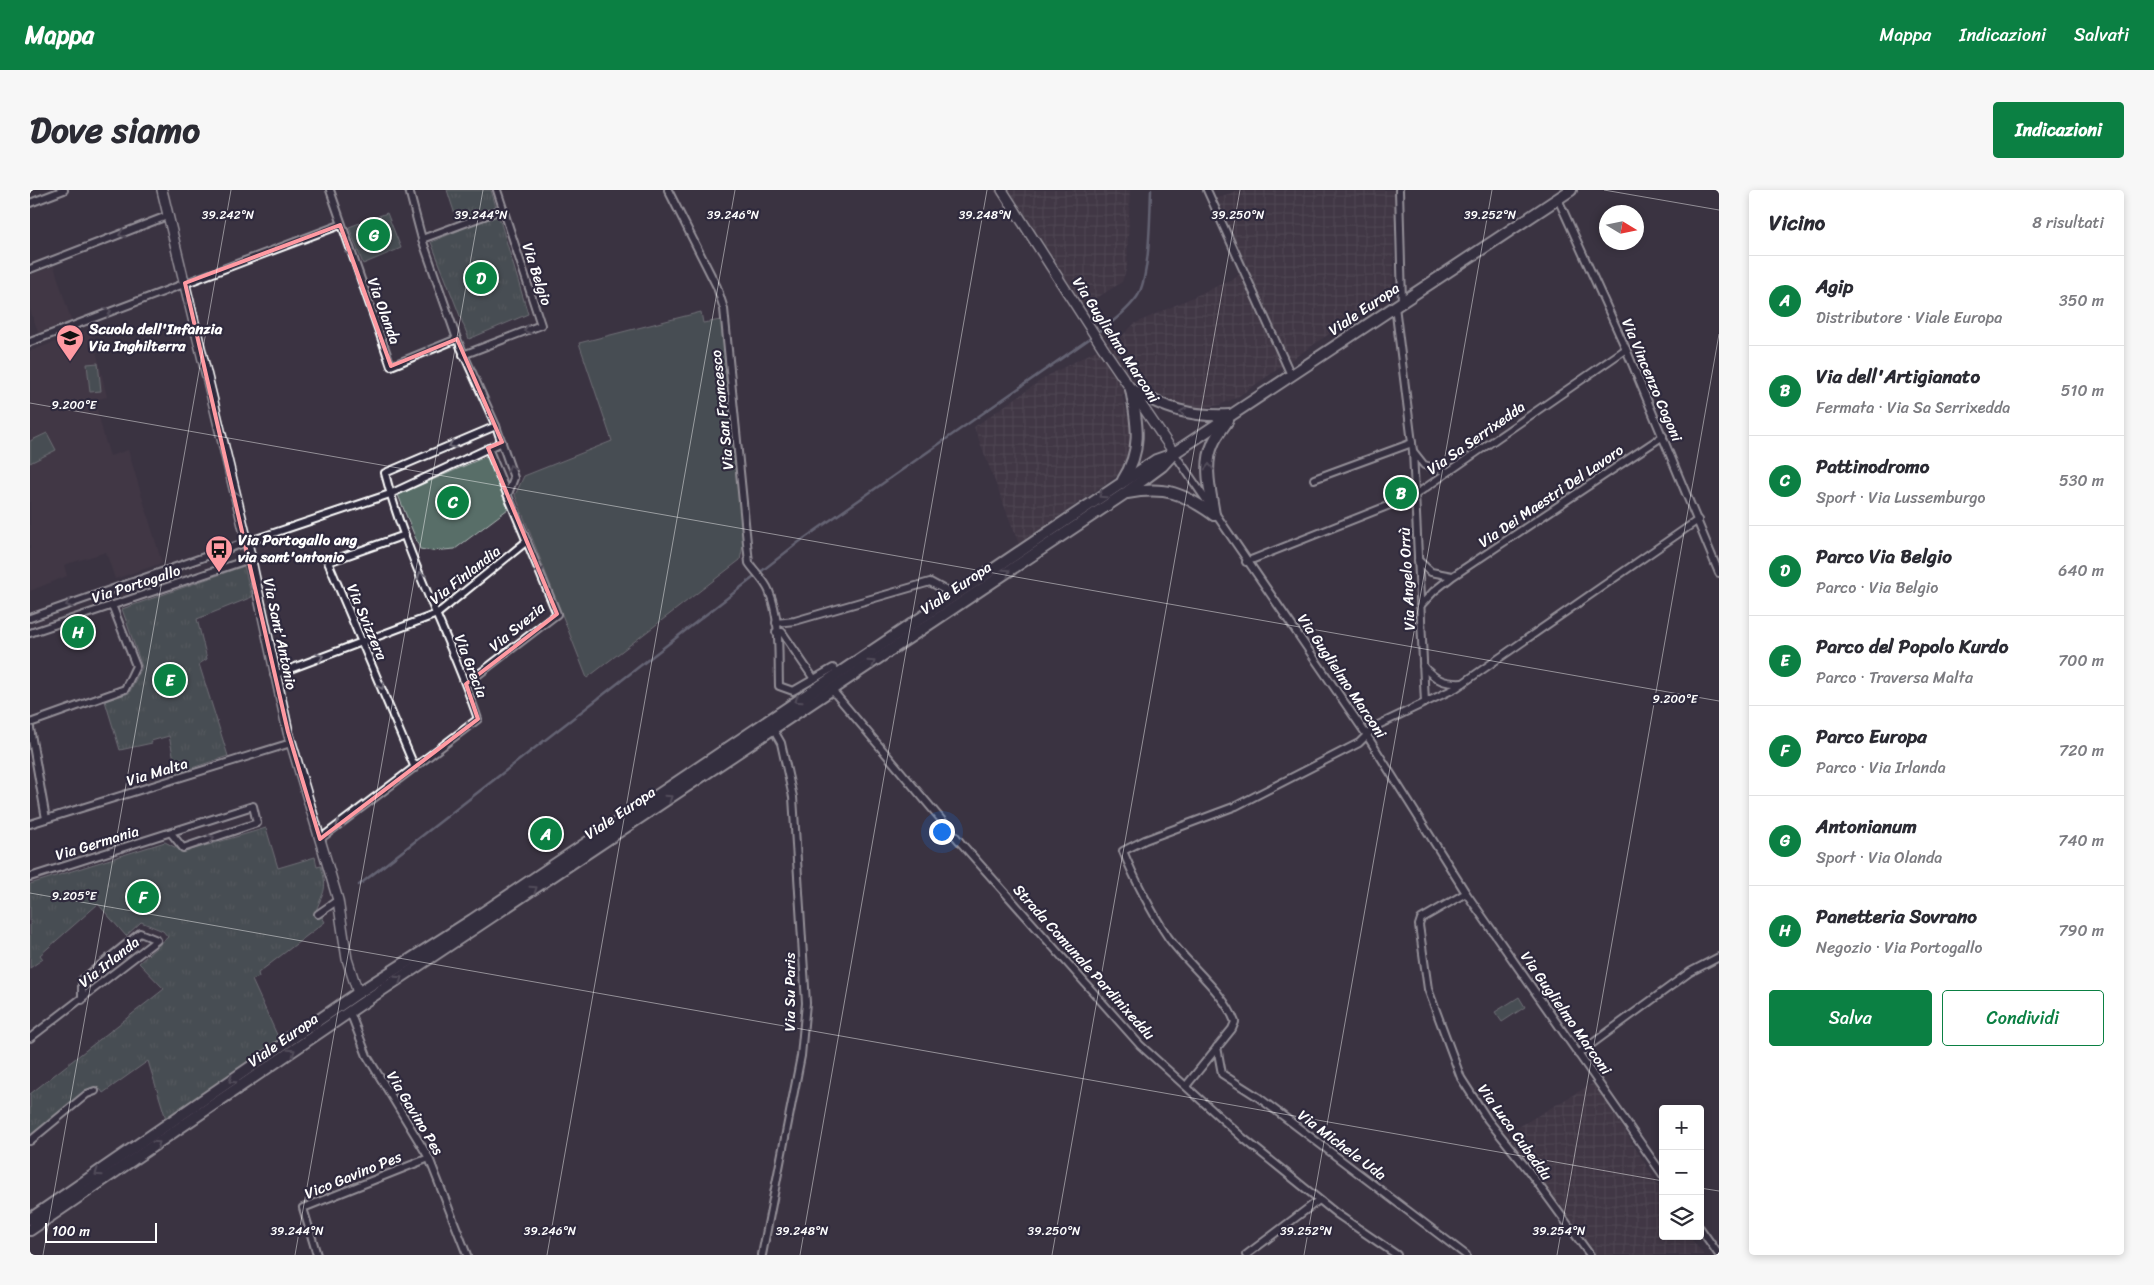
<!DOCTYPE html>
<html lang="it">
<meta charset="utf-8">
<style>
body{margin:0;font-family:Sriracha,sans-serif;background:#f7f7f7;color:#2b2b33}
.controls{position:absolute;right:15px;bottom:15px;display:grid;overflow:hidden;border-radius:5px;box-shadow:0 2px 8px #0003}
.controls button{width:45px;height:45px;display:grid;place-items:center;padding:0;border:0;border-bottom:1px solid #e1e1e2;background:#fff;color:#2b2b33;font:25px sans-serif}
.compass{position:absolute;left:1569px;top:15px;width:45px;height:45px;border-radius:50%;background:#fff;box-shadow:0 2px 8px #0003;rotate:100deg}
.scale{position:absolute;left:15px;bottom:12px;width:112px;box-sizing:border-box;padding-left:5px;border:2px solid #fff;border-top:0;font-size:14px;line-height:18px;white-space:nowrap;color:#fff;-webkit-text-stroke:4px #2f2a3d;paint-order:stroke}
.you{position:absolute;left:911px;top:641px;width:18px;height:18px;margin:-12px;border:4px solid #fff;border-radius:50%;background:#1a73e8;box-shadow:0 0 0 8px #1a73e833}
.badge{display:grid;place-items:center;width:32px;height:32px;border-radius:50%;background:#0b8043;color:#fff;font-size:16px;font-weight:700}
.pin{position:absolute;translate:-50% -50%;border:2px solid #fff;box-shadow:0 1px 5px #0006}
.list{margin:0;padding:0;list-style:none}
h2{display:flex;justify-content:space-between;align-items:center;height:65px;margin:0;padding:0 20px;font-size:21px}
h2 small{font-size:16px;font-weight:400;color:#7c7c81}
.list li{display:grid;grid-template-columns:32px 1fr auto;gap:15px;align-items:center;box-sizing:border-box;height:90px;padding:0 20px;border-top:1px solid #e1e1e2}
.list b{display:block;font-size:19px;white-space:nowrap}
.list p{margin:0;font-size:16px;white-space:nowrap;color:#7c7c81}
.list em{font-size:16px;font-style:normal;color:#7c7c81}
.actions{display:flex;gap:10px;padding:15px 20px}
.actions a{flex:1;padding:11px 0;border:1px solid #0b8043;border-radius:5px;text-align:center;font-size:18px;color:#0b8043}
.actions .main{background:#0b8043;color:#fff}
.icon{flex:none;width:28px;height:28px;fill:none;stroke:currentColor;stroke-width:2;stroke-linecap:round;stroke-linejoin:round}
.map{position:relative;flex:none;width:1689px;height:1065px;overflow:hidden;border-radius:5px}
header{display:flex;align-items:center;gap:30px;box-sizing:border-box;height:70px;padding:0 25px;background:#0b8043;color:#fff}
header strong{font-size:24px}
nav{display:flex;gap:28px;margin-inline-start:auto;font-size:18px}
.intro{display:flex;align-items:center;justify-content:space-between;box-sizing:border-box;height:120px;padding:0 30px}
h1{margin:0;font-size:35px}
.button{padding:12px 22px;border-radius:5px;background:#0b8043;color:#fff;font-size:18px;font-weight:700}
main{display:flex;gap:30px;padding:0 30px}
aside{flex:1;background:#fff;border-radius:5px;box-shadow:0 2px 8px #0003}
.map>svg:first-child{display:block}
.built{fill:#493d49}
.industrial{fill:url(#industrial-grid)}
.grass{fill:url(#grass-tufts);stroke:#acb6b4}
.pitch{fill:#596e68;stroke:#acb6b4}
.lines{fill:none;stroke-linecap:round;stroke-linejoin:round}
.stream{stroke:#979eaf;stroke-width:2.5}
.street-casing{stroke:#fff;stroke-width:10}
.secondary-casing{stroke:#fff;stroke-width:12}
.primary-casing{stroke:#fff;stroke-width:14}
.street{stroke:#2f2a3d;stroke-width:6}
.secondary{stroke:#2f2a3d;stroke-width:9}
.primary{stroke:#2f2a3d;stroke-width:10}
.oneway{stroke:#6d6a77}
.marked{fill:none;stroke:#ff9aa2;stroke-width:4;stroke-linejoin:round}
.ticks{fill:none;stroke:#fff;stroke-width:1;stroke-opacity:0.45}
.labels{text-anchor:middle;stroke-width:4.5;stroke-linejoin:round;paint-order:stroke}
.street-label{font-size:15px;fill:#fff;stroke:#2f2a3d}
.poi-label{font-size:15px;font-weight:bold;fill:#fff;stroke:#2f2a3d;text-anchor:start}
.ticks-label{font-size:12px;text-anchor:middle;fill:#fff;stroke:#2f2a3d;stroke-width:4.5;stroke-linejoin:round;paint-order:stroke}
</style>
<header>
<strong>Mappa</strong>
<nav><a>Mappa</a><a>Indicazioni</a><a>Salvati</a></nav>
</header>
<div class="intro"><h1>Dove siamo</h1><a class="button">Indicazioni</a></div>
<main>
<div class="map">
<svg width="1689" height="1065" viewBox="0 0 1689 1065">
<defs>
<pattern id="industrial-grid" width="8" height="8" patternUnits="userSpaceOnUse" patternTransform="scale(1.25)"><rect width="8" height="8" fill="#493d49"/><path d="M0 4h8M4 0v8" fill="none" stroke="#645a64"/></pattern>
<pattern id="grass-tufts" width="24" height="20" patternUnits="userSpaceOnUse" patternTransform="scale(1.25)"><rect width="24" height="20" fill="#596e68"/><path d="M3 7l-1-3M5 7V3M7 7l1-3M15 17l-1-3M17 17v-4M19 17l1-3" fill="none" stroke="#72847f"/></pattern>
</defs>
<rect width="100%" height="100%" fill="#3b3342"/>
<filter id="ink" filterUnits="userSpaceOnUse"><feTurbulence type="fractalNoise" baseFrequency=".02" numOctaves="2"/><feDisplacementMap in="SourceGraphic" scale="10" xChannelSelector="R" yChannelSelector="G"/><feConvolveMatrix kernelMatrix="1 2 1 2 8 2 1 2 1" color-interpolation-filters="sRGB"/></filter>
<g filter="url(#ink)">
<g class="built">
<polygon points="24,76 41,130 9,144 0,120 0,85"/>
<polygon points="61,139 77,207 65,210 75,250 80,266 98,260 132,373 85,389 76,362 34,375 37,386 0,401 0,161"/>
</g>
<g class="industrial">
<polygon points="964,0 1100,0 1097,77 1092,92 1043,123"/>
<polygon points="1208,0 1365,0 1363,100 1206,208 1189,215 1170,218 1140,212 1121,202 1111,192 1092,205 1103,245 1100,266 1088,285 989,354 944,237 1019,185 1090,148 1104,134 1205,88 1218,78 1185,9"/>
<polygon points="1565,892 1633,1003 1633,1046 1659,1046 1674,1065 1557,1065 1478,943"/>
</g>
<g class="grass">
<polygon points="417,0 461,0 498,124 439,149 401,52 430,40"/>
<polygon points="214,376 222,407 167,429 177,469 169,474 198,566 147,583 139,546 121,551 122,553 90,560 75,511 99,503 112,477 92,419"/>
<path d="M236,638L248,678L285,667L287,677L291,676C299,702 292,702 285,724L292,727L295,732L228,783L229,787L222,790L248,847L257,841L264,844L137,932L118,871L73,903L71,900L64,898L58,899L0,947V904L134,799L109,773L138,747L133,741L111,732L96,746L68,714L10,765L13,769L0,778V694L135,652L154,662Z"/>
</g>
<g class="pitch">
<polygon points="357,23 371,58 333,74 319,37"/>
<polygon points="671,122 673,133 691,130 692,136 714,330 713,356 710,370 557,488 485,305 494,286 582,251 549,153"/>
<polygon points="68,173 71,201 60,202 57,174"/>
<polygon points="17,243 26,260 0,273 0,251"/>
<polygon points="457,266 478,319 425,359 402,361 390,359 368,305"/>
<polygon points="1489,807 1495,817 1472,832 1465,822"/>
</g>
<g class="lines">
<g class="stream">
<path d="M1067,143C1080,134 1097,121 1107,107C1120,88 1120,25 1121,0"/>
<polyline points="329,695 769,352 1062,147"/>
</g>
<g class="street-casing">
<g id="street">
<polyline points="300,0 361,176 427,149"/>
<polyline points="379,0 392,49 427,149 466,236 484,288 478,304"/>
<path d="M638,0L687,97L694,119L719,373C725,382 735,391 739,401C751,430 748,466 749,496L763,501L803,478L809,483"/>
<polyline points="1177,0 1261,185"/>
<polyline points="1369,0 1372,112"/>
<polyline points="1528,9 1596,159 1689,383"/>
<polyline points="0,13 34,0"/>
<polyline points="392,49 473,19"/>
<polyline points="0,79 137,26"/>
<polyline points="1365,116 1383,261 1395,513"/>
<polyline points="0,152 310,35"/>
<polyline points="433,165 511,135 467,0"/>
<polyline points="1383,261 1394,275 1418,282"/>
<polyline points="1144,263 1336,544 1436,703 1633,985"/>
<polyline points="1284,289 1382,253"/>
<polyline points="375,345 298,372 385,578"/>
<polyline points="1388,370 1401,382 1422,386"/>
<polyline points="1216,372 1385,305 1596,159"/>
<polyline points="1390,416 1404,401 1423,386 1633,246"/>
<polyline points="0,428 217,352 360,304 472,252"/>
<polyline points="746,433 765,431 900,392 924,405"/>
<polyline points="746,442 752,442 784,489"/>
<polyline points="0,443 220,369"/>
<path d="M1393,476C1405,490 1415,494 1433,493"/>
<polyline points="244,485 407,424 497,351"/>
<polyline points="436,494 527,424 458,258"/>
<polyline points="802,500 931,653 1110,855 1213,948 1307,1024 1367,1065"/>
<polyline points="0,533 95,499 106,476 82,415"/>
<polyline points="0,538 16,629"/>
<polyline points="0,634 261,553"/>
<path d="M290,649L448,529C420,446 376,368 355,283L466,236"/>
<polyline points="0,687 223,616 227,633 153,658 141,643"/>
<polyline points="1436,703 1391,729 1389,735 1398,799 1431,888 1458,930 1498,980 1560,1065"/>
<polyline points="288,724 308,710"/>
<polyline points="320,822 337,866 399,968 437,1065"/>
<polyline points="0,848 127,750 110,743 52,790 52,810"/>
<polyline points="1187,857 1192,884 1228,907 1436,1065"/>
<polyline points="1548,864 1660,782 1689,767"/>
<path d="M1156,896L1202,839L1205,832C1194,802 1157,774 1138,747C1122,723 1104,688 1093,661L1115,650L1206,616L1329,553L1346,536L1426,498L1668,330"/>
<polyline points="0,951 57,904 65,901"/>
<polyline points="1670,1038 1689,1065"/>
<polyline points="287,1065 273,1018 399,968"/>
<polyline points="732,1065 771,866 776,813 763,607 751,553 743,539"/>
<polyline points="1216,1065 1289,1010"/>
</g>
</g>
<g class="secondary-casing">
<g id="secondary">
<polyline points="132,0 217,352 258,542 308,710 317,769 328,803"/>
<polyline points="972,0 1073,158 1144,263"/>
</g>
</g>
<g class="primary-casing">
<g id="primary">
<path d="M1101,199C1136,219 1160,227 1200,225"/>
<path d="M1093,290C1113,259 1107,233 1101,199"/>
<path d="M1097,303C1136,296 1153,303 1184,325"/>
<path d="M1184,325C1181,303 1173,276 1183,254C1186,246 1193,238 1198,230"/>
<polyline points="0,1029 328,803 442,730 1126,270 1143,264"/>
<polyline points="0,1040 328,816 1094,304 1132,276 1144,263 1541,0"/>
</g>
</g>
<use href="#street" class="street"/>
<use href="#secondary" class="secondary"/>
<use href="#primary" class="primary"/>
</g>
<defs><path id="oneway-chevron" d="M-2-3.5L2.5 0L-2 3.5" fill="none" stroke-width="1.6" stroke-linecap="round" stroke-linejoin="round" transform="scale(1.25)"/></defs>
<g class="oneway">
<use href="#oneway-chevron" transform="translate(92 44) rotate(159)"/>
<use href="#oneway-chevron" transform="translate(320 63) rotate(70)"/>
<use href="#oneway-chevron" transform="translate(159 112) rotate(-103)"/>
<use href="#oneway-chevron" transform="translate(78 122) rotate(-21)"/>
<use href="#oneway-chevron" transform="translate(497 140) rotate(159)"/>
<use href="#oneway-chevron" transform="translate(400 160) rotate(-22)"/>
<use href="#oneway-chevron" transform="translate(1153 222) rotate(-169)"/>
<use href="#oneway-chevron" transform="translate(422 255) rotate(157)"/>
<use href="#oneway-chevron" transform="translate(1179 277) rotate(-90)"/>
<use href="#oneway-chevron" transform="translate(481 278) rotate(-108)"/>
<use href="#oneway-chevron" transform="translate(205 304) rotate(-103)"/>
<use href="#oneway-chevron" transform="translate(1072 305) rotate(146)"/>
<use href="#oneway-chevron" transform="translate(510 382) rotate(68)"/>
<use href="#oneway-chevron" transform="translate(977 382) rotate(-34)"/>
<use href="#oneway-chevron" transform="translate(391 385) rotate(-112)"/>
<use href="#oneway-chevron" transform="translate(39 414) rotate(161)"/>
<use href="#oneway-chevron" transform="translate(290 467) rotate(-21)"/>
<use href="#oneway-chevron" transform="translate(842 473) rotate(-34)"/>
<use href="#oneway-chevron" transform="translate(351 496) rotate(68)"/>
<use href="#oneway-chevron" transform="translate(768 510) rotate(146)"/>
<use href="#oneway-chevron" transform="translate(438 537) rotate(142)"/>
<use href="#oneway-chevron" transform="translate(639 608) rotate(-34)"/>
<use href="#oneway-chevron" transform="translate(309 635) rotate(143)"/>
<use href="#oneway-chevron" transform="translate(181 648) rotate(-19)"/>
<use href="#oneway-chevron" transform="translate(504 699) rotate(-34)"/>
<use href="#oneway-chevron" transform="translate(369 789) rotate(-34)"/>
<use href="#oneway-chevron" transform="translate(262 862) rotate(-35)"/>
<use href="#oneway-chevron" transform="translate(202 890) rotate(145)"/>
<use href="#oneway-chevron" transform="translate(127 954) rotate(-34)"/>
<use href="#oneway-chevron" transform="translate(68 983) rotate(145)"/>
</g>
</g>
<path d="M0 0H1689V1065H0ZM310,35L361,176L427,149L472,252L458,258L527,424L436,494L448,529L290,649L258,542L155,93Z" fill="#3b3342" fill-opacity=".55" fill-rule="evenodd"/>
<path class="marked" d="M310,35L361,176L427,149L472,252L458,258L527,424L436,494L448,529L290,649L258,542L155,93Z"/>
<path class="ticks" d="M1574,0L1689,20M0,213L1689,511M0,703L1633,991M1670,998L1689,1001M13,1065L201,0M265,1065L453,0M517,1065L705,0M770,1065L957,0M1022,1065L1210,0M1274,1065L1462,0M1527,1065L1689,144"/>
<defs>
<g id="school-pin" transform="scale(1.4375)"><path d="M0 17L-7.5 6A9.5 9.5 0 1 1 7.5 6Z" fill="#ff9aa2" stroke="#2f2a3d"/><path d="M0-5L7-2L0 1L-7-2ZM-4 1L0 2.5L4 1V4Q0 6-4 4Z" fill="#111"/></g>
<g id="bus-pin" transform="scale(1.4375)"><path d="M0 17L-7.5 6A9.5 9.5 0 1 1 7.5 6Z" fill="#ff9aa2" stroke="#2f2a3d"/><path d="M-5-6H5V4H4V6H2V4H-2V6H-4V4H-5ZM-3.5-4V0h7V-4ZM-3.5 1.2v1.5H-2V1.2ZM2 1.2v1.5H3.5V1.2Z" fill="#111"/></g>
</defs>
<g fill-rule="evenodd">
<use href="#school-pin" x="40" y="148"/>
<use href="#bus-pin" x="189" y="359"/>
</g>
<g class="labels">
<g class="street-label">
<text transform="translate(507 84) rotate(72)" y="5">Via Belgio</text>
<text transform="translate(1334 119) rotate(-34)" y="5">Viale Europa</text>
<text transform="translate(354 121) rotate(70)" y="5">Via Olanda</text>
<text transform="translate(1086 150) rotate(57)" y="5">Via Guglielmo Marconi</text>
<text transform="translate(1622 190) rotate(67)" y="5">Via Vincenzo Cogoni</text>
<text transform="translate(692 220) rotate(-96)" y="5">Via San Francesco</text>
<text transform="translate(1446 248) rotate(-35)" y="5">Via Sa Serrixedda</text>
<text transform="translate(1521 306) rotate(-34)" y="5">Via Dei Maestri Del Lavoro</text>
<text transform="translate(435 385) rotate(-38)" y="5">Via Finlandia</text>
<text transform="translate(1377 389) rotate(-93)" y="5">Via Angelo Orrù</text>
<text transform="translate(106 394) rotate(-18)" y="5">Via Portogallo</text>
<text transform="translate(926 398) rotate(-34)" y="5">Viale Europa</text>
<text transform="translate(337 432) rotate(67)" y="5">Via Svizzera</text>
<text transform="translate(487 437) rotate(-40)" y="5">Via Svezia</text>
<text transform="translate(250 444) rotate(78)" y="5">Via Sant'Antonio</text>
<text transform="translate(441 476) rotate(69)" y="5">Via Grecia</text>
<text transform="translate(1312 486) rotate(56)" y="5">Via Guglielmo Marconi</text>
<text transform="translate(127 582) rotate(-17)" y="5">Via Malta</text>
<text transform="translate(590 623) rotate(-34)" y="5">Viale Europa</text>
<text transform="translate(67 653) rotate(-17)" y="5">Via Germania</text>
<text transform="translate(79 772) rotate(-38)" y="5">Via Irlanda</text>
<text transform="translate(1054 772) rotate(48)" y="5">Strada Comunale Pardinixeddu</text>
<text transform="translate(760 802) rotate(-90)" y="5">Via Su Paris</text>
<text transform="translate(1536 823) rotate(55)" y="5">Via Guglielmo Marconi</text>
<text transform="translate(253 850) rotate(-35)" y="5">Viale Europa</text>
<text transform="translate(385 923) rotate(59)" y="5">Via Gavino Pes</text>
<text transform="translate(1485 942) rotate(54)" y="5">Via Luca Cubeddu</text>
<text transform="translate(1312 955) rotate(37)" y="5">Via Michele Uda</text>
<text transform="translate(323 985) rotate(-22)" y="5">Vico Gavino Pes</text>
</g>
<g class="poi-label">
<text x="59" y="144">Scuola dell'Infanzia<tspan x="59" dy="17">Via Inghilterra</tspan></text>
<text x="208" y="355">Via Portogallo ang<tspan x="208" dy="17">via sant'antonio</tspan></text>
</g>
</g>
<g class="ticks-label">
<text x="198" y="29">39.242°N</text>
<text x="451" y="29">39.244°N</text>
<text x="703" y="29">39.246°N</text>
<text x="1460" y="29">39.252°N</text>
<text x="955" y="29">39.248°N</text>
<text x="1208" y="29">39.250°N</text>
<text x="44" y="219">9.200°E</text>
<text x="1645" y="513">9.200°E</text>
<text x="44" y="710">9.205°E</text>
<text x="267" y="1045">39.244°N</text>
<text x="520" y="1045">39.246°N</text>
<text x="772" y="1045">39.248°N</text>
<text x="1024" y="1045">39.250°N</text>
<text x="1276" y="1045">39.252°N</text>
<text x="1529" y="1045">39.254°N</text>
</g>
</svg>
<div class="controls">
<button>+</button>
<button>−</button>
<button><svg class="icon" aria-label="layers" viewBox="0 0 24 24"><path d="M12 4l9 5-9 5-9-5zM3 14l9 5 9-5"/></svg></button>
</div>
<svg class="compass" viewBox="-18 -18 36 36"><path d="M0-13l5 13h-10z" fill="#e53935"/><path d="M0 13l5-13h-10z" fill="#7c7c81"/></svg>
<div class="scale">100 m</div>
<div class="you"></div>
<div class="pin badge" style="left:516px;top:644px">A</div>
<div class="pin badge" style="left:1371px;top:303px">B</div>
<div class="pin badge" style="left:423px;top:312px">C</div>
<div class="pin badge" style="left:451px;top:88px">D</div>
<div class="pin badge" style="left:140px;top:490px">E</div>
<div class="pin badge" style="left:113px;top:707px">F</div>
<div class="pin badge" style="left:344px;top:45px">G</div>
<div class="pin badge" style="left:48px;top:442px">H</div>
</div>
<aside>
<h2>Vicino<small>8 risultati</small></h2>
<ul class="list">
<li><span class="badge">A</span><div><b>Agip</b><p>Distributore · Viale Europa</p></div><em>350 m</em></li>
<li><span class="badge">B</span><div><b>Via dell'Artigianato</b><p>Fermata · Via Sa Serrixedda</p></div><em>510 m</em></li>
<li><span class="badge">C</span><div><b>Pattinodromo</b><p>Sport · Via Lussemburgo</p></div><em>530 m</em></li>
<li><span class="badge">D</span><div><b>Parco Via Belgio</b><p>Parco · Via Belgio</p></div><em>640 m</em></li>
<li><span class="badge">E</span><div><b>Parco del Popolo Kurdo</b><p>Parco · Traversa Malta</p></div><em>700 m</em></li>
<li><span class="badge">F</span><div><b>Parco Europa</b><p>Parco · Via Irlanda</p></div><em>720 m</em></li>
<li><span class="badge">G</span><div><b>Antonianum</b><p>Sport · Via Olanda</p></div><em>740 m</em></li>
<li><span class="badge">H</span><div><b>Panetteria Sovrano</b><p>Negozio · Via Portogallo</p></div><em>790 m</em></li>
</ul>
<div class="actions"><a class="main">Salva</a><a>Condividi</a></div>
</aside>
</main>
